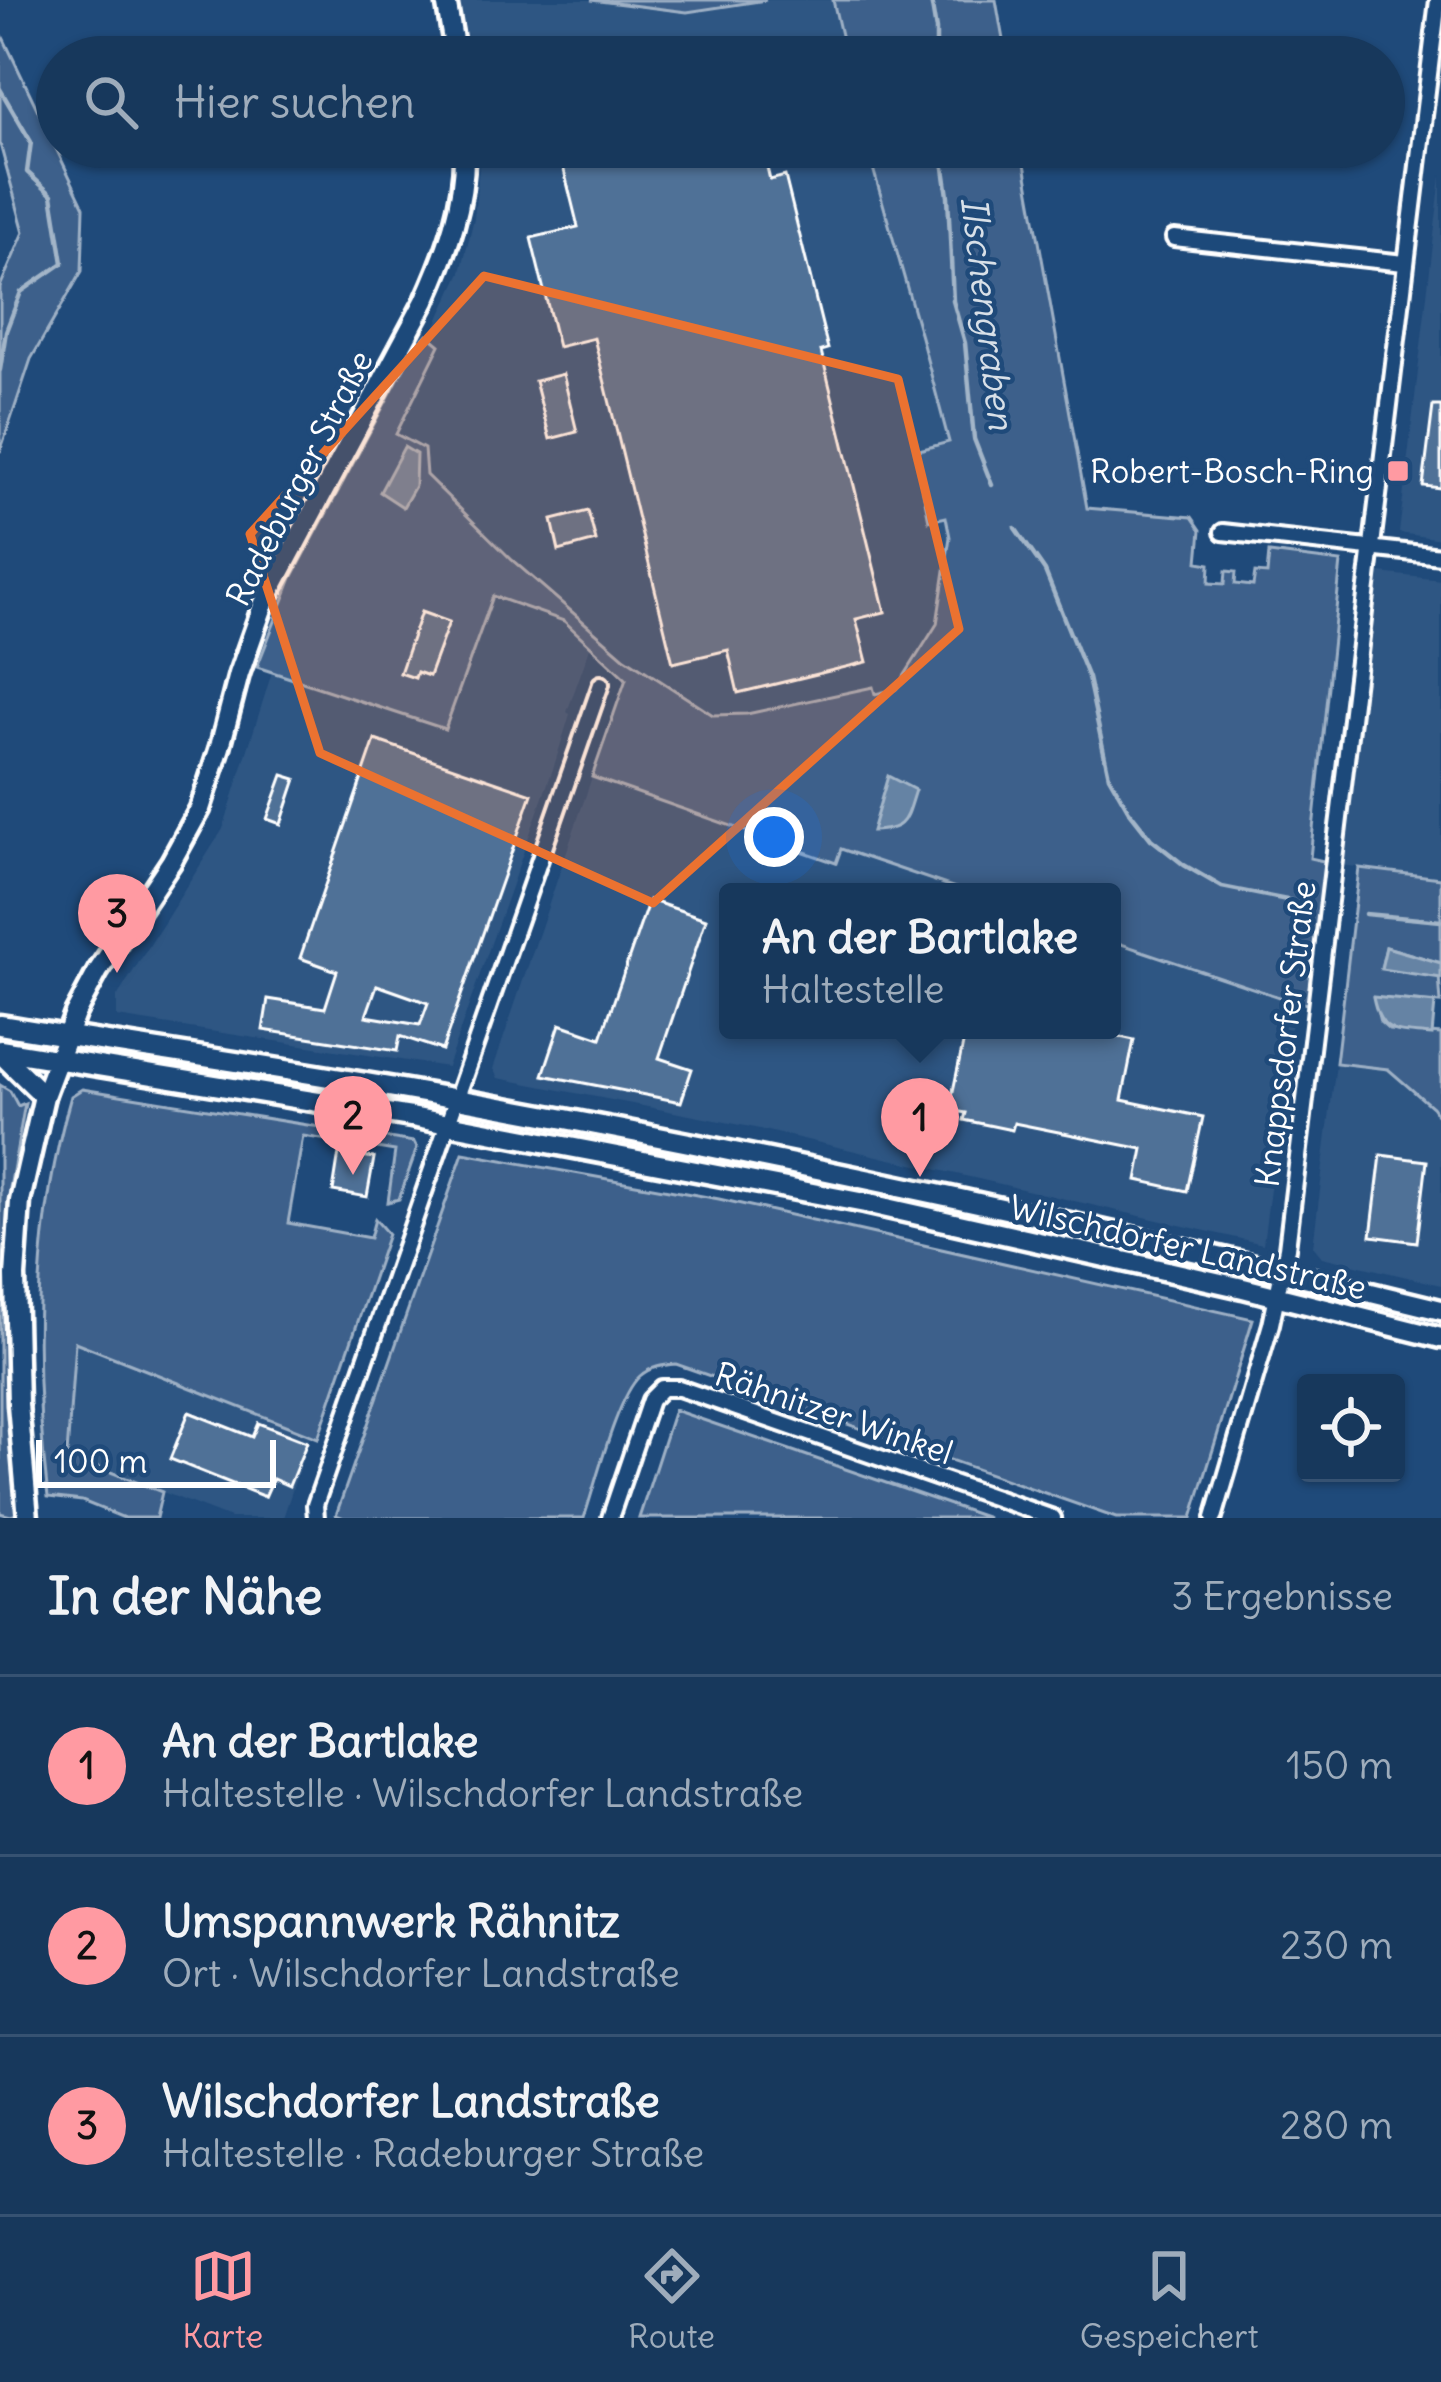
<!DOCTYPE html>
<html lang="de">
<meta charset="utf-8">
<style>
body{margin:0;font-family:Delius,sans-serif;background:#244365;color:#f1f3f6}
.controls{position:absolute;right:36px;bottom:36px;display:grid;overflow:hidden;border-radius:12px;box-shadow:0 3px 9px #0004}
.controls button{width:108px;height:108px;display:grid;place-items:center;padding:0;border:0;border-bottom:3px solid #365272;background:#17385c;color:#f1f3f6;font:60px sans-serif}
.scale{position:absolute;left:36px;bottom:30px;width:240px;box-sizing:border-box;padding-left:12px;border:6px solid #fff;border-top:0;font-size:33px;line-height:42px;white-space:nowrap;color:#fff;-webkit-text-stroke:9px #1f4a7a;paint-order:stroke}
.you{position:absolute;left:774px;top:837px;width:42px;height:42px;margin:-30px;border:9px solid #fff;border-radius:50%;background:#1a73e8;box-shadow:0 0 0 18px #1a73e833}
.badge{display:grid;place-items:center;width:78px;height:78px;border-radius:50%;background:#ff9aa2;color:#111;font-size:39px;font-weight:700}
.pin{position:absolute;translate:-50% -99px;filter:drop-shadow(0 3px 6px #0008)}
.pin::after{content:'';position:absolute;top:63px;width:42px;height:36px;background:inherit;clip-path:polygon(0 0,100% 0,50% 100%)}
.popup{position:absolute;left:719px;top:883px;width:402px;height:156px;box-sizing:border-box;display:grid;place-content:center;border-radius:12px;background:#17385c;filter:drop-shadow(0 3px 9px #0005);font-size:39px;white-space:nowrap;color:#9eacbb}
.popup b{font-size:45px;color:#f1f3f6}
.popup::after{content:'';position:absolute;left:50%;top:100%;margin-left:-24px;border:24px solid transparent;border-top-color:#17385c}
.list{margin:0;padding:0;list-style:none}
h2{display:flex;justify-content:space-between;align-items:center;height:156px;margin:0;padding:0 48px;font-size:51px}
h2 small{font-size:39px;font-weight:400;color:#9eacbb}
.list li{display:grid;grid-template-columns:78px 1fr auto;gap:36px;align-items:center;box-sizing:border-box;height:180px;padding:0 48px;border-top:3px solid #365272}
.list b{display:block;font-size:45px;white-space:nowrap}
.list p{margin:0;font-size:39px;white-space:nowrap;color:#9eacbb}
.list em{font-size:39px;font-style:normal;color:#9eacbb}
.icon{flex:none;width:66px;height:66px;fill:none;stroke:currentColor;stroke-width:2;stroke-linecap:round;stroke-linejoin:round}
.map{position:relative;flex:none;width:1441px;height:1518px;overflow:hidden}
.search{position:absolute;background:#17385c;box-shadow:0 3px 9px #0004;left:36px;right:36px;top:36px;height:132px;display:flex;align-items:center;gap:30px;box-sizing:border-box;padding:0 42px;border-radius:66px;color:#9eacbb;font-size:45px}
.sheet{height:696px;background:#17385c}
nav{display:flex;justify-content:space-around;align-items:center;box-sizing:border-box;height:168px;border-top:3px solid #365272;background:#17385c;font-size:33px;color:#9eacbb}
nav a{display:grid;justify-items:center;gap:6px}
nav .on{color:#ff9aa2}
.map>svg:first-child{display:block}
.built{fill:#2e5683}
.green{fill:#3c618b;stroke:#9eb0c5;stroke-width:3}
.water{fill:#6583a4;stroke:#a3b5c8;stroke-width:3}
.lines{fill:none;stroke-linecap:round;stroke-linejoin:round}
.stream{stroke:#a3b5c8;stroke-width:4.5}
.building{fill:#507197;stroke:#fff;stroke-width:3;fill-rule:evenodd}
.street-casing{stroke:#fff;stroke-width:22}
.secondary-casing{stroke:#fff;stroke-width:27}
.street{stroke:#1f4a7a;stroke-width:14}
.secondary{stroke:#1f4a7a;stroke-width:18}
.marked{fill:#eb7230;fill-opacity:0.2;stroke:#eb7230;stroke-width:9;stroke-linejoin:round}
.poi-dot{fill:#ff9aa2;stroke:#1f4a7a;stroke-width:4.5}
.labels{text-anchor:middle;stroke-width:9;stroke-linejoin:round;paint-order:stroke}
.poi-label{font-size:33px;fill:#fff;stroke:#1f4a7a;text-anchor:end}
.street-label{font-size:33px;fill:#fff;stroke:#1f4a7a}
.water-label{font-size:36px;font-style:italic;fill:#d8e0e8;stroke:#1f4a7a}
</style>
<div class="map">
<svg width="1441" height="1518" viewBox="0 0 1441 1518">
<rect width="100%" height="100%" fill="#1f4a7a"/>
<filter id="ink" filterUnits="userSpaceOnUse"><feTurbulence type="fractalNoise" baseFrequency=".00833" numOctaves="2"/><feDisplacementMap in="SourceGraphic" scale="24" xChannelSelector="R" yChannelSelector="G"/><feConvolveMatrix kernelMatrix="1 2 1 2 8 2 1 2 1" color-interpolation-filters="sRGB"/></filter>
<g filter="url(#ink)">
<g class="built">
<polygon points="459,0 591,0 687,12 766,0 833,0 846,57 471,57"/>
<polygon points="481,147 867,147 921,337 949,443 916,450 929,520 946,517 950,537 937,624 896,689 711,731 512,560 426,475 424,449 387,429 461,272 474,218"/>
<polygon points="1441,176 1441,539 1399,533"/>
<polygon points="1380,573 1441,580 1441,878 1341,865"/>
<polygon points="492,595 564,621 591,645 567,712 570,714 554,766 447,1067 117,1017 117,997 223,829 272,672 444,729"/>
<polygon points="592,777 835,863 841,849 967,892 728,892 728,1030 1112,1030 1112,941 1294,1002 1263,1244 746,1126 498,1078 493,1069"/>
<polygon points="1336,1063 1388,1069 1432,1107 1441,1120 1441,1285 1322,1257 1313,1246"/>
<polygon points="75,1341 310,1436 283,1518 230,1518 67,1455"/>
</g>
<g class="green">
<polygon points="591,0 766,0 687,12"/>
<polygon points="833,0 996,0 1006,57 846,57"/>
<polygon points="0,31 84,207 82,271 31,359 0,452 0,287 24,232 0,144"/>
<polygon points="867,147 1022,147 1087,508 1192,517 1201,530 1198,562 1210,564 1209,583 1225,584 1226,571 1236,572 1235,584 1253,586 1255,573 1267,574 1269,553 1341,562 1310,858 1341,865 1324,1006 1294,1002 1112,941 1112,892 967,892 841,849 836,863 592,777 626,679 564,621 493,596 445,729 257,667 292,578 414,349 427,334 440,345 396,434 424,449 426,475 512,560 624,657 713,715 747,714 873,687 875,694 896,689 937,624 950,537 946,517 929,521 915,451 949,442 921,337"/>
<polygon points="1359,868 1441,878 1441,963 1386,947 1381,968 1439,976 1441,1003 1374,998 1380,1022 1389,1030 1441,1034 1441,1120 1432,1107 1388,1069 1336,1063"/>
<polygon points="110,1055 248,1077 265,1075 414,1101 412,1104 336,1090 318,1093 109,1060"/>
<polygon points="0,1085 10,1091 18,1106 25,1103 10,1188 5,1247 10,1393 19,1513 11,1516 0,1513"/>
<path d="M82,1089L414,1142L417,1148L399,1199L388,1202L395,1151L303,1136L288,1223L370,1238L375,1219L388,1234L318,1438L75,1342L67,1455L162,1492L156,1518H124L82,1501L48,1497C32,1363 33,1227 71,1096Z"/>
<polygon points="494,1121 579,1137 605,1135 729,1160 727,1169 493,1126"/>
<path d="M463,1153L719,1199L1253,1319L1192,1518H1116L676,1364C663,1365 650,1367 640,1376C617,1396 595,1486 584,1518H344L336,1515Z"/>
<polygon points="738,1162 1013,1220 1011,1228 737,1170"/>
<polygon points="1022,1223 1144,1247 1243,1272 1244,1276 1165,1257 1138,1257 1021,1230"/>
<polygon points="674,1410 988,1518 639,1518"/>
</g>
<g class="water">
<polygon points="404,447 416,454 415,486 403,507 380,492"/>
<path d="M888,776L915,790C905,820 907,830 872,831Z"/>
<polygon points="1386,947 1441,963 1441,978 1381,969"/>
<path d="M1373,997L1435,1003L1432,1035C1396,1031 1381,1037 1373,997Z"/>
</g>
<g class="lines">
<g class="stream">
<polyline points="931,0 936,30 936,57"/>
<polyline points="0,89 31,142 27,172 52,195 63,263 21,292 6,331 0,370"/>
<polyline points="941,147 948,196 953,301 965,343 974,439 992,485"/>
<polyline points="1015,528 1045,571 1088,678 1109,776 1129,811 1151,839 1184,865 1222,887 1292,901"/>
<polyline points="1365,914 1441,921"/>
</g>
</g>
<g class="building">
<polygon points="623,147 762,147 770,180 785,176 828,349 821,351 885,612 856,619 867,662 738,693 728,650 673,663 594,338 558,347 531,238 578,227 562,162"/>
<polygon points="563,374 577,432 550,439 535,381"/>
<polygon points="1433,406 1441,406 1441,488 1423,486"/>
<polygon points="588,511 596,541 559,551 552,520"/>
<polygon points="421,612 449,622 429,676 417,672 415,678 400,673"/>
<path d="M375,740L532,794L442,1050L400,1036L397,1051L263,1030L268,999L325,1008L337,971L300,958ZM377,985L428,1003L420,1025L366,1016Z"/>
<polygon points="283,775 296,779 281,824 267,819"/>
<polygon points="649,900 706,919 659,1058 692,1069 681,1102 543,1075 560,1024 601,1038"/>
<polygon points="966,1030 1087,1030 1134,1040 1122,1100 1203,1117 1187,1191 1137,1180 1143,1149 1014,1123 1012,1130 964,1120 966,1113 949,1110"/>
<polygon points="339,1153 374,1158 367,1197 333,1191"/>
<polygon points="1381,1155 1427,1161 1417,1242 1371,1236"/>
<polygon points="189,1412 252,1437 258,1423 307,1442 289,1486 273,1479 265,1497 170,1459"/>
</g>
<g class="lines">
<g class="street-casing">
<g id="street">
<polyline points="1174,238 1404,263"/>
<polyline points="1223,532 1441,556"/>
<polyline points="316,1518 315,1505 601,684"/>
<polyline points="610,1518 650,1400 662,1388 679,1388 1053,1518"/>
<polyline points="1214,1518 1271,1324 1287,1248 1438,0"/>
</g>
</g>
<g class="secondary-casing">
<g id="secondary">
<polyline points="446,0 456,57"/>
<path d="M0,1025C152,1050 305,1071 457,1099C787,1159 1115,1230 1441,1310"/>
<polyline points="0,1050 411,1117 865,1203 1243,1288 1441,1338"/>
<polyline points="0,1053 44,1096"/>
<path d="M28,1518L18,1404L15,1276L20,1201L44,1096L75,1014L98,971L171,862L200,809L220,747L239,674L264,603L425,301C447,252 466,202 464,147"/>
</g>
</g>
<use href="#street" class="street"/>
<use href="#secondary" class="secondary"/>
</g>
</g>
<path class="marked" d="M484,276L898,379L959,629L653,903L320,753L250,534Z"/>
<rect class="poi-dot" x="1386" y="459" width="24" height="24" rx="6"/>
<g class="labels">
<g class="poi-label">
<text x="1374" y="483">Robert-Bosch-Ring</text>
</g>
<g class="street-label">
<text transform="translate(299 478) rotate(-63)" y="12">Radeburger Straße</text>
<text transform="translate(1285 1034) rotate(-83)" y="12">Knappsdorfer Straße</text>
<text transform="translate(1188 1247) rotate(13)" y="12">Wilschdorfer Landstraße</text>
<text transform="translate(834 1413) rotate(19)" y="12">Rähnitzer Winkel</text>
</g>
<g class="water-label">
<text transform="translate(988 313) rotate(83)" y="13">Ilschengraben</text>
</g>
</g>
</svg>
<div class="controls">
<button><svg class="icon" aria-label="locate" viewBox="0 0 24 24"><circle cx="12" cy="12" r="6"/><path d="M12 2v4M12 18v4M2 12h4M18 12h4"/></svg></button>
</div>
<div class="scale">100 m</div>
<div class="you"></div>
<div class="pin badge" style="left:920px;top:1177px">1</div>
<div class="popup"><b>An der Bartlake</b>Haltestelle</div>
<div class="pin badge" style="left:353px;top:1175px">2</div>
<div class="pin badge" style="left:117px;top:973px">3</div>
<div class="search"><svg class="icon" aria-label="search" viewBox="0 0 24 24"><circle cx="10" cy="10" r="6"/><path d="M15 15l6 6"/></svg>Hier suchen</div>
</div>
<section class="sheet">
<h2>In der Nähe<small>3 Ergebnisse</small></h2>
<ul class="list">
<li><span class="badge">1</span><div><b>An der Bartlake</b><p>Haltestelle · Wilschdorfer Landstraße</p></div><em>150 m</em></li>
<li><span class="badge">2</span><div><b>Umspannwerk Rähnitz</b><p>Ort · Wilschdorfer Landstraße</p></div><em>230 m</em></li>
<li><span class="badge">3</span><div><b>Wilschdorfer Landstraße</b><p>Haltestelle · Radeburger Straße</p></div><em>280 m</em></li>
</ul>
</section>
<nav>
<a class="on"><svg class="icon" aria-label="map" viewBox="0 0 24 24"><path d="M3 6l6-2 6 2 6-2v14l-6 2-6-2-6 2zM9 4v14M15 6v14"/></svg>Karte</a>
<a><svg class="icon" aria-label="directions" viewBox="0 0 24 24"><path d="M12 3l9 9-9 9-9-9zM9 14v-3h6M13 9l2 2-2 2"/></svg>Route</a>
<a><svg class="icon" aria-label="saved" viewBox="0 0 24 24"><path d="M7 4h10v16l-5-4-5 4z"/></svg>Gespeichert</a>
</nav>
